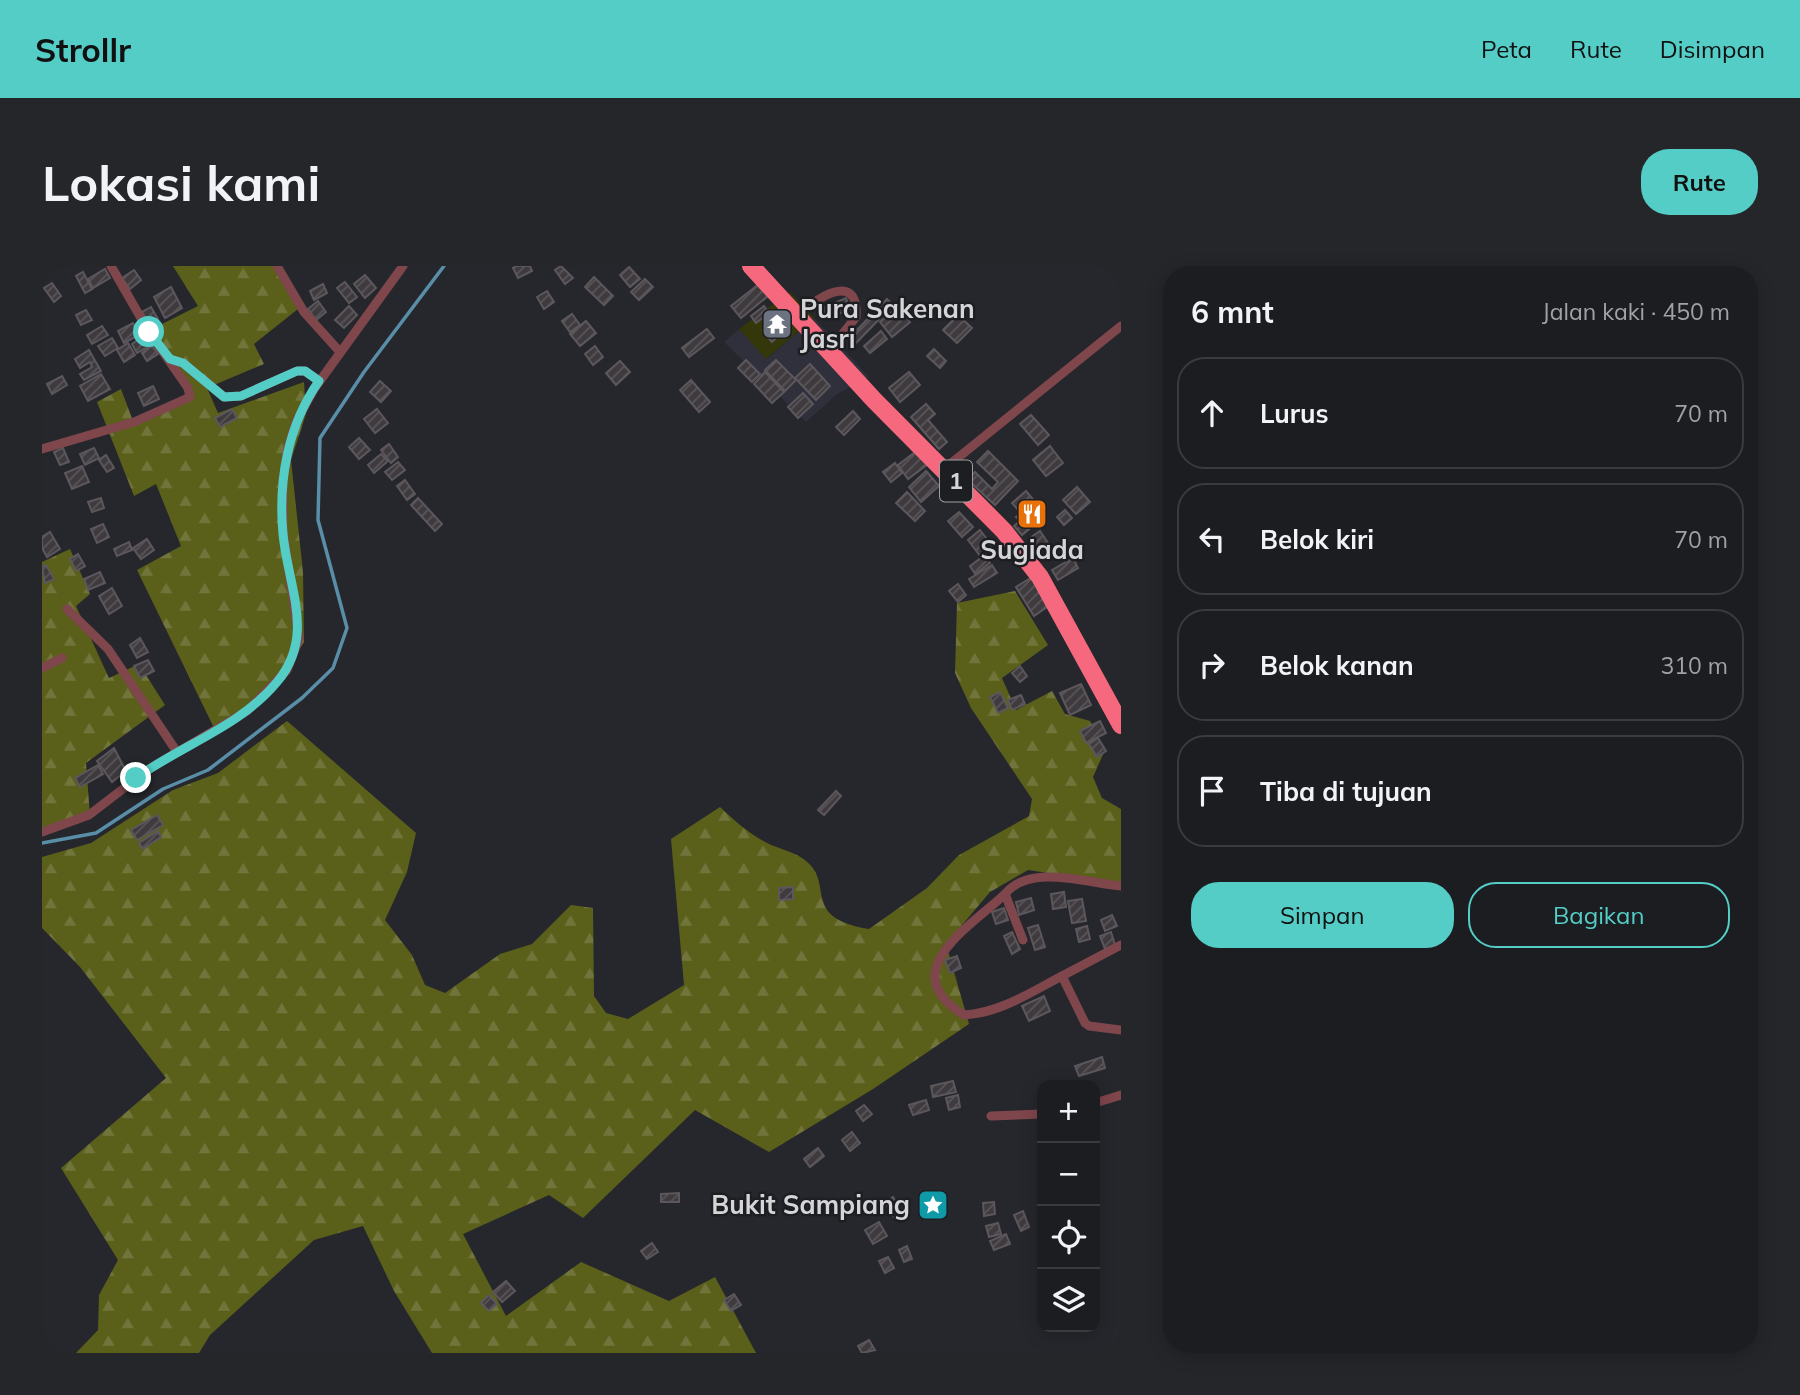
<!DOCTYPE html>
<html lang="id">
<meta charset="utf-8">
<style>
body{margin:0;font-family:Mulish,sans-serif;background:#25262a;color:#f1f3f6}
.controls{position:absolute;right:21px;bottom:21px;display:grid;overflow:hidden;border-radius:14px;box-shadow:0 4px 18px #0003}
.controls button{width:63px;height:63px;display:grid;place-items:center;padding:0;border:0;border-bottom:2px solid #3a3b3f;background:#1c1d21;color:#f1f3f6;font:35px sans-serif}
.stop{position:absolute;width:21px;height:21px;margin:-16px;border:5px solid #54cdc7;border-radius:50%;background:#fff}
.stop.end{background:#54cdc7;border-color:#fff;box-shadow:0 2px 7px #0008}
.list{margin:0;padding:0;list-style:none}
h2{display:flex;justify-content:space-between;align-items:center;height:91px;margin:0;padding:0 28px;font-size:30px}
h2 small{font-size:23px;font-weight:400;color:#a0a2a5}
.list li{display:grid;grid-template-columns:46px 1fr auto;gap:21px;align-items:center;box-sizing:border-box;height:112px;margin:0 14px 14px;padding:0 14px;border:2px solid #3a3b3f;border-radius:28px}
.list b{display:block;font-size:26px;white-space:nowrap}
.list em{font-size:23px;font-style:normal;color:#a0a2a5}
.actions{display:flex;gap:14px;padding:21px 28px}
.actions a{flex:1;padding:16px 0;border:2px solid #54cdc7;border-radius:28px;text-align:center;font-size:24px;color:#54cdc7}
.actions .main{background:#54cdc7;color:#111}
.icon{flex:none;width:38px;height:38px;fill:none;stroke:currentColor;stroke-width:2;stroke-linecap:round;stroke-linejoin:round}
.map{position:relative;flex:none;width:1079px;height:1087px;overflow:hidden;border-radius:28px}
header{display:flex;align-items:center;gap:42px;box-sizing:border-box;height:98px;padding:0 35px;background:#54cdc7;color:#111}
header strong{font-size:33px}
nav{display:flex;gap:38px;margin-inline-start:auto;font-size:24px}
.intro{display:flex;align-items:center;justify-content:space-between;box-sizing:border-box;height:168px;padding:0 42px}
h1{margin:0;font-size:49px}
.button{padding:18px 32px;border-radius:28px;background:#54cdc7;color:#111;font-size:24px;font-weight:700}
main{display:flex;gap:42px;padding:0 42px}
aside{flex:1;background:#1c1d21;border-radius:28px;box-shadow:0 4px 18px #0003}
.map>svg:first-child{display:block}
.built{fill:#2f303b}
.grass{fill:#33370a}
.forest{fill:url(#forest-firs)}
.lines{fill:none;stroke-linecap:round;stroke-linejoin:round}
.stream{stroke:#588ea7;stroke-width:3.5}
.building{fill:url(#building-hatch);stroke:#5c575c;stroke-width:2}
.street{stroke:#7f464c;stroke-width:9}
.highway{stroke:#f5687d;stroke-width:18}
.route{stroke:#54cdc7;stroke-width:9}
.labels{text-anchor:middle;stroke-width:5;stroke-linejoin:round;paint-order:stroke}
.shield{fill:#1d1e22;stroke:#9e9ea1;stroke-width:2}
.shield-label{font-size:24px;font-weight:bold;fill:#d5d5d8}
.poi-label{font-size:26px;font-weight:bold;fill:#d5d5d8;stroke:#1d1e22;text-anchor:start}
</style>
<header>
<strong>Strollr</strong>
<nav><a>Peta</a><a>Rute</a><a>Disimpan</a></nav>
</header>
<div class="intro"><h1>Lokasi kami</h1><a class="button">Rute</a></div>
<main>
<div class="map">
<svg width="1079" height="1087" viewBox="0 0 1079 1087">
<defs>
<pattern id="forest-firs" width="22" height="20" patternUnits="userSpaceOnUse" patternTransform="scale(1.75)"><rect width="22" height="20" fill="#5a5f1a"/><path d="M5 1l3.5 6h-7zM16 11l3.5 6h-7z" fill="#71753b"/></pattern>
<pattern id="building-hatch" width="6" height="6" patternUnits="userSpaceOnUse" patternTransform="scale(1.75)"><rect width="6" height="6" fill="#3e3a3e"/><path d="M-1 1l2-2M0 6l6-6M5 7l2-2" fill="none" stroke="#595659"/></pattern>
</defs>
<rect width="100%" height="100%" fill="#26272c"/>
<polygon class="built" points="772,52 827,111 795,128 764,156 682,76 697,63 725,93"/>
<polygon class="grass" points="748,26 772,52 724,93 697,63"/>
<g class="forest">
<polygon points="131,0 238,0 256,43 212,78 222,98 165,122 176,147 262,116 264,148 249,194 261,306 262,376 234,421 174,466 95,304 139,280 114,218 92,230 55,136 79,123 91,155 145,129 108,64 156,40"/>
<polygon points="28,283 48,328 34,340 67,412 97,398 123,439 44,497 48,550 0,567 0,296"/>
<path d="M973,325L1006,379L960,412L974,444L1010,425L1023,448L1048,455L1063,484L1051,511L1060,532L1079,543V618L986,604L948,626L904,678L927,758L831,823L727,886L653,844L541,952L507,929L421,968L464,1050L539,996L627,1035L673,1011L714,1087H390L352,1025L321,960L272,974L168,1069L157,1087H34L56,1064L57,1029L76,994L19,902L124,812L38,701L0,662V591L49,577L131,524L176,507L245,455L374,567L365,606L343,654L370,689L383,719L403,727L458,688L490,678L529,639L551,642L552,730L564,747L586,753L642,719L629,573L678,541C692,554 707,568 725,577C737,583 754,586 764,595C793,618 758,652 827,663L885,622L917,589L987,550L990,533L929,442L913,407L915,337Z"/>
</g>
<g class="lines">
<polyline class="stream" points="0,577 54,567 121,523 166,504 260,432 291,402 305,362 276,254 278,172 322,106 402,0"/>
</g>
<g class="building">
<polygon points="475,0 488,0 490,5 476,12 471,2"/>
<polygon points="519,0 531,12 523,18 513,4"/>
<polygon points="587,1 598,13 588,21 578,9"/>
<polygon points="63,3 68,12 51,22 46,13"/>
<polygon points="92,4 99,14 88,23 80,12"/>
<polygon points="41,6 50,23 43,27 34,10"/>
<polygon points="323,9 334,22 323,32 312,18"/>
<polygon points="552,11 571,30 562,39 543,21"/>
<polygon points="603,13 611,21 597,34 589,26"/>
<polygon points="303,16 315,31 307,37 295,22"/>
<polygon points="10,17 19,30 12,36 2,22"/>
<polygon points="281,18 285,27 272,34 268,25"/>
<polygon points="717,18 726,30 699,52 689,40"/>
<polygon points="129,21 140,42 123,52 112,31"/>
<polygon points="505,25 512,36 502,43 495,31"/>
<polygon points="804,32 808,43 785,53 781,42"/>
<polygon points="845,33 851,39 814,77 808,71"/>
<polygon points="276,35 284,46 274,54 266,43"/>
<polygon points="307,40 315,49 302,62 293,54"/>
<polygon points="722,40 727,47 714,57 709,50"/>
<polygon points="109,41 116,53 107,58 100,46"/>
<polygon points="856,41 868,56 850,71 838,56"/>
<polygon points="44,44 50,54 39,59 34,49"/>
<polygon points="530,48 538,59 528,66 520,55"/>
<polygon points="916,49 930,62 915,77 901,64"/>
<polygon points="544,55 554,67 538,80 528,68"/>
<polygon points="91,57 97,69 82,77 76,65"/>
<polygon points="736,57 742,64 730,76 724,69"/>
<polygon points="60,60 66,69 50,78 45,69"/>
<polygon points="665,63 672,72 647,91 640,82"/>
<polygon points="839,65 845,73 828,87 822,80"/>
<polygon points="100,71 106,81 95,87 90,78"/>
<polygon points="70,72 76,82 63,90 56,80"/>
<polygon points="86,77 93,89 82,96 75,84"/>
<polygon points="110,80 116,88 105,95 100,87"/>
<polygon points="553,80 561,91 551,99 543,88"/>
<polygon points="892,83 904,95 898,102 885,90"/>
<polygon points="47,84 59,105 42,114 38,108 50,101 48,96 38,102 33,93"/>
<polygon points="704,94 718,108 710,116 696,102"/>
<polygon points="734,94 754,114 743,125 723,104"/>
<polygon points="578,95 588,106 574,119 564,107"/>
<polygon points="768,98 788,120 774,134 753,112"/>
<polygon points="723,106 742,126 730,137 712,118"/>
<polygon points="867,106 878,119 858,136 847,122"/>
<polygon points="59,108 68,123 46,135 38,120"/>
<polygon points="20,110 25,119 10,128 5,118"/>
<polygon points="649,114 668,136 657,146 638,124"/>
<polygon points="338,115 349,125 339,136 328,126"/>
<polygon points="111,120 117,133 102,140 96,127"/>
<polygon points="761,127 771,138 756,152 746,141"/>
<polygon points="884,138 893,148 886,154 905,176 897,183 869,151"/>
<polygon points="190,143 195,152 178,161 173,152"/>
<polygon points="335,143 346,157 333,167 322,153"/>
<polygon points="811,145 818,153 802,169 794,161"/>
<polygon points="989,149 1007,169 996,179 978,158"/>
<polygon points="317,172 328,184 317,193 307,181"/>
<polygon points="347,178 356,191 349,197 339,184"/>
<polygon points="1008,180 1021,197 1004,210 991,194"/>
<polygon points="21,182 27,196 18,199 12,186"/>
<polygon points="52,182 57,192 43,199 38,188"/>
<polygon points="876,184 886,198 866,213 856,199"/>
<polygon points="946,185 976,215 953,239 926,214 933,206 950,223 956,216 935,196"/>
<polygon points="339,188 346,195 332,207 326,199"/>
<polygon points="64,189 72,202 65,206 57,194"/>
<polygon points="356,196 363,204 350,214 343,206"/>
<polygon points="853,197 860,207 849,216 841,206"/>
<polygon points="40,200 47,216 30,223 23,207"/>
<polygon points="884,205 897,220 879,236 867,221"/>
<polygon points="363,214 373,228 365,234 355,220"/>
<polygon points="1035,221 1048,236 1034,248 1021,234"/>
<polygon points="984,225 1004,249 980,269 972,260 978,255 974,251 979,247 970,237"/>
<polygon points="865,226 883,245 873,255 854,237"/>
<polygon points="59,232 62,242 50,246 46,236"/>
<polygon points="376,232 400,258 393,265 369,239"/>
<polygon points="1023,244 1030,252 1022,259 1015,251"/>
<polygon points="917,246 931,261 920,271 906,255"/>
<polygon points="61,258 67,271 55,277 49,263"/>
<polygon points="938,264 951,281 939,291 926,274"/>
<polygon points="998,265 1006,277 997,284 988,272"/>
<polygon points="8,266 18,283 5,291 0,282 0,271"/>
<polygon points="105,273 112,284 99,293 91,282"/>
<polygon points="87,276 90,284 75,290 72,283"/>
<polygon points="36,288 43,300 34,305 28,293"/>
<polygon points="943,289 948,297 933,308 928,300"/>
<polygon points="1031,292 1036,302 1016,314 1010,304"/>
<polygon points="4,299 12,313 3,317 0,301"/>
<polygon points="950,299 955,307 932,321 927,313"/>
<polygon points="58,306 63,317 46,324 42,313"/>
<polygon points="990,311 1008,339 992,350 974,321"/>
<polygon points="916,318 924,329 916,336 907,325"/>
<polygon points="70,322 80,340 67,348 57,330"/>
<polygon points="98,372 106,386 95,392 88,379"/>
<polygon points="106,394 112,405 98,412 92,400"/>
<polygon points="978,400 985,410 978,416 970,407"/>
<polygon points="1039,418 1049,439 1028,449 1018,427"/>
<polygon points="958,426 966,442 956,447 948,431"/>
<polygon points="979,429 983,438 970,444 966,434"/>
<polygon points="1058,455 1064,467 1044,477 1038,465"/>
<polygon points="1056,472 1064,485 1055,491 1047,478"/>
<polygon points="72,482 84,505 70,516 55,495"/>
<polygon points="56,499 61,508 38,521 33,512"/>
<polygon points="794,525 799,530 782,549 776,544"/>
<polygon points="115,549 121,559 95,574 89,564"/>
<polygon points="116,565 119,571 101,583 97,577"/>
<polygon points="751,621 751,633 737,634 737,622"/>
<polygon points="1022,626 1024,641 1011,643 1009,628"/>
<polygon points="989,632 992,644 977,649 974,636"/>
<polygon points="1040,633 1044,655 1030,657 1026,635"/>
<polygon points="962,642 966,654 954,658 950,646"/>
<polygon points="1070,649 1075,660 1063,665 1059,654"/>
<polygon points="996,659 1003,681 993,684 986,662"/>
<polygon points="1045,660 1048,673 1037,676 1034,663"/>
<polygon points="970,666 978,683 970,688 962,670"/>
<polygon points="1069,666 1073,679 1063,683 1058,670"/>
<polygon points="915,690 919,702 908,707 903,694"/>
<polygon points="1002,730 1008,745 987,755 980,740"/>
<polygon points="1060,791 1063,802 1037,810 1033,800"/>
<polygon points="911,815 914,826 891,831 889,820"/>
<polygon points="916,829 918,841 907,844 904,832"/>
<polygon points="884,834 887,844 871,849 867,839"/>
<polygon points="822,839 830,848 821,855 814,845"/>
<polygon points="810,866 818,877 808,885 800,874"/>
<polygon points="776,882 782,890 768,901 762,893"/>
<polygon points="637,927 637,936 619,936 619,928"/>
<polygon points="851,931 861,948 853,953 843,937"/>
<polygon points="952,936 953,948 942,950 941,937"/>
<polygon points="981,945 987,961 979,965 972,949"/>
<polygon points="837,956 845,970 831,978 823,964"/>
<polygon points="956,957 959,968 947,971 944,960"/>
<polygon points="964,968 968,978 952,984 948,975"/>
<polygon points="610,977 616,986 605,993 599,985"/>
<polygon points="865,980 870,993 862,996 857,984"/>
<polygon points="846,991 852,1002 843,1007 837,995"/>
<polygon points="464,1015 473,1025 460,1036 451,1026"/>
<polygon points="692,1028 699,1039 689,1045 682,1034"/>
<polygon points="447,1029 455,1038 447,1045 439,1037"/>
<polygon points="827,1074 833,1084 820,1087 816,1080"/>
</g>
<g class="lines">
<g class="street">
<polyline points="235,0 262,46 298,86"/>
<polyline points="1071,0 1079,9"/>
<path d="M755,51C771,34 817,2 814,51L787,85"/>
<polyline points="128,93 141,97 182,131 199,130 255,105 263,105 277,115"/>
<polyline points="0,183 92,156 148,131 146,122 107,66 69,0"/>
<polyline points="902,203 1079,60"/>
<polyline points="25,343 66,383 135,486"/>
<polyline points="0,402 20,392"/>
<polyline points="0,566 47,549 107,503 205,445 245,404 257,373 241,265 241,215 246,182 254,156 272,123 361,0"/>
<path d="M963,628C931,659 850,705 922,749C958,747 989,726 1020,710"/>
<path d="M981,674L963,628C988,597 1045,617 1079,620"/>
<polyline points="1079,679 1020,710 1043,757 1047,760 1079,764"/>
<polyline points="1053,837 1079,829"/>
<polyline points="949,850 1000,848"/>
</g>
<polyline class="highway" points="709,0 832,134 962,265 998,311 1079,459"/>
</g>
<g class="lines">
<path class="route" d="M94,512C140,479 199,460 235,416C274,370 246,321 241,268C236,214 246,159 277,115L263,105H255L199,130L182,131L141,97L128,93L107,66"/>
</g>
<defs>
<g id="temple-square" transform="scale(1.575)"><rect x="-9" y="-9" width="18" height="18" rx="4" fill="#6b7280" stroke="#1d1e22"/><path d="M0-6L5-2H3V0L6.5 2.5H4V6H1.5V3h-3V6H-4V2.5H-6.5L-3 0V-2H-5Z" fill="#fff"/></g>
<g id="restaurant-square" transform="scale(1.575)"><rect x="-9" y="-9" width="18" height="18" rx="4" fill="#e8710a" stroke="#1d1e22"/><path d="M-5-6h1v4h1v-4h1v4h1v-4h1v5L-1.5 .5V6h-2V.5L-5-1ZM5-6V6H3V1.5H1.5Q1.5-4 5-6Z" fill="#fff"/></g>
<g id="sight-square" transform="scale(1.575)"><rect x="-9" y="-9" width="18" height="18" rx="4" fill="#0f9aa8" stroke="#1d1e22"/><path d="M0-6L1.8-2.2L6-1.7L2.9 1.2L3.7 5.4L0 3.3L-3.7 5.4L-2.9 1.2L-6-1.7L-1.8-2.2Z" fill="#fff"/></g>
</defs>
<g fill-rule="evenodd">
<use href="#temple-square" x="735" y="58"/>
<use href="#restaurant-square" x="990" y="248"/>
<use href="#sight-square" x="891" y="939"/>
</g>
<g class="labels">
<rect class="shield" x="898" y="194.5" width="32" height="41" rx="5"/>
<g class="shield-label">
<text x="914" y="223">1</text>
</g>
<g class="poi-label">
<text x="758" y="52">Pura Sakenan<tspan x="758" dy="30">Jasri</tspan></text>
<text x="990" y="293" text-anchor="middle">Sugiada</text>
<text x="868" y="948" text-anchor="end">Bukit Sampiang</text>
</g>
</g>
</svg>
<div class="controls">
<button>+</button>
<button>−</button>
<button><svg class="icon" aria-label="locate" viewBox="0 0 24 24"><circle cx="12" cy="12" r="6"/><path d="M12 2v4M12 18v4M2 12h4M18 12h4"/></svg></button>
<button><svg class="icon" aria-label="layers" viewBox="0 0 24 24"><path d="M12 4l9 5-9 5-9-5zM3 14l9 5 9-5"/></svg></button>
</div>
<div class="stop" style="left:107px;top:66px"></div>
<div class="stop end" style="left:94px;top:512px"></div>
</div>
<aside>
<h2>6 mnt<small>Jalan kaki · 450 m</small></h2>
<ul class="list">
<li><svg class="icon" aria-label="ahead" viewBox="0 0 24 24"><path d="M12 20V5M6 11l6-6 6 6"/></svg><div><b>Lurus</b></div><em>70 m</em></li>
<li><svg class="icon" aria-label="left" viewBox="0 0 24 24"><path d="M17 20v-9H6M10 6l-5 5 5 5"/></svg><div><b>Belok kiri</b></div><em>70 m</em></li>
<li><svg class="icon" aria-label="right" viewBox="0 0 24 24"><path d="M7 20v-9h11M14 6l5 5-5 5"/></svg><div><b>Belok kanan</b></div><em>310 m</em></li>
<li><svg class="icon" aria-label="arrive" viewBox="0 0 24 24"><path d="M6 21V4h12l-3 4 3 4H6"/></svg><div><b>Tiba di tujuan</b></div></li>
</ul>
<div class="actions"><a class="main">Simpan</a><a>Bagikan</a></div>
</aside>
</main>
